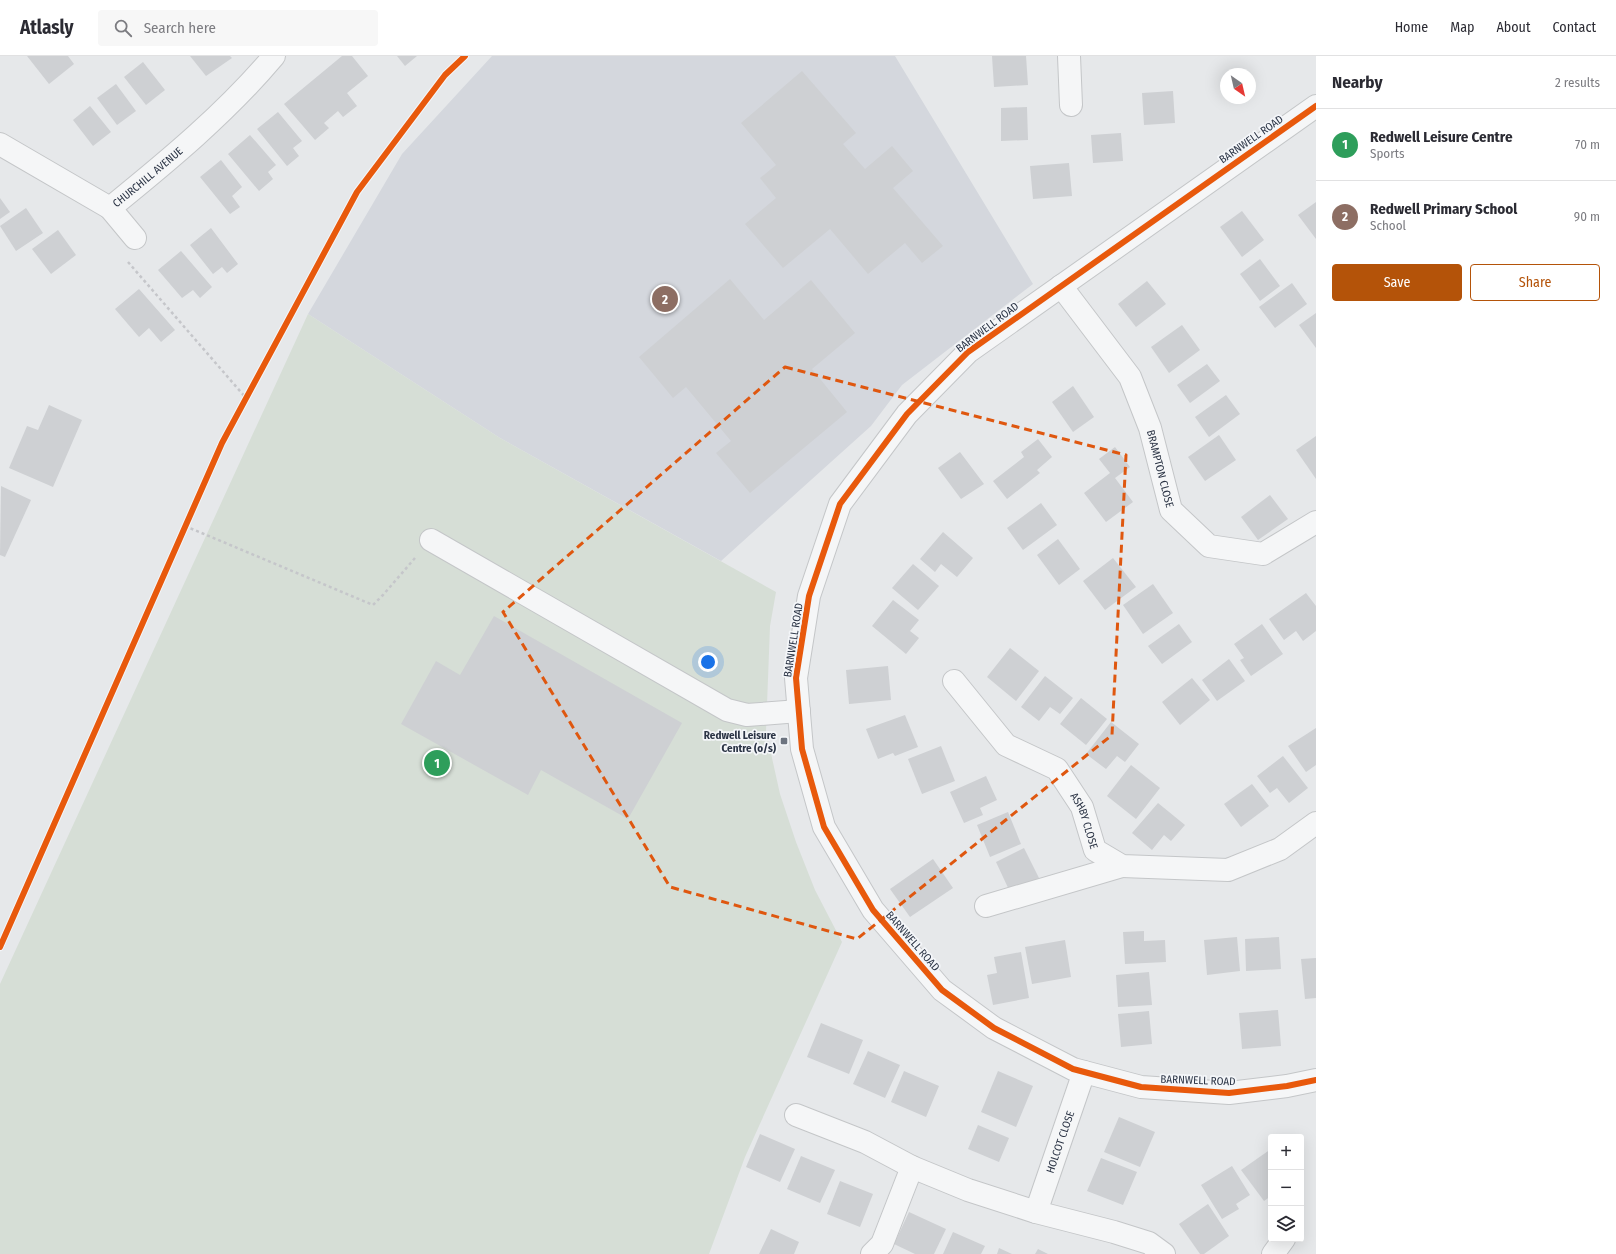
<!DOCTYPE html>
<meta charset="utf-8">
<style>
body{margin:0;font-family:"Fira Sans Condensed",sans-serif;background:#f7f7f7;color:#2b2b33}
.controls{position:absolute;right:12px;bottom:12px;display:grid;overflow:hidden;border-radius:4px;box-shadow:0 4px 16px #0002}
.controls button{width:36px;height:36px;display:grid;place-items:center;padding:0;border:0;border-bottom:1px solid #e1e1e2;background:#fff;color:#2b2b33;font:20px sans-serif}
.compass{position:absolute;left:1220px;top:12px;width:36px;height:36px;border-radius:50%;background:#fff;box-shadow:0 4px 16px #0002;rotate:146deg}
.you{position:absolute;left:708px;top:606px;width:14px;height:14px;margin:-10px;border:3px solid #fff;border-radius:50%;background:#1a73e8;box-shadow:0 0 0 6px #1a73e833}
.badge{display:grid;place-items:center;width:26px;height:26px;border-radius:50%;background:#b45309;color:#fff;font-size:13px;font-weight:700}
.pin{position:absolute;translate:-50% -50%;border:2px solid #fff;box-shadow:0 1px 4px #0006}
.list{margin:0;padding:0;list-style:none}
h2{display:flex;justify-content:space-between;align-items:center;height:52px;margin:0;padding:0 16px;font-size:17px}
h2 small{font-size:13px;font-weight:400;color:#7c7c81}
.list li{display:grid;grid-template-columns:26px 1fr auto;gap:12px;align-items:center;box-sizing:border-box;height:72px;padding:0 16px;border-top:1px solid #e1e1e2}
.list b{display:block;font-size:15px;white-space:nowrap}
.list p{margin:0;font-size:13px;white-space:nowrap;color:#7c7c81}
.list em{font-size:13px;font-style:normal;color:#7c7c81}
.actions{display:flex;gap:8px;padding:12px 16px}
.actions a{flex:1;padding:9px 0;border:1px solid #b45309;border-radius:4px;text-align:center;font-size:14px;color:#b45309}
.actions .main{background:#b45309;color:#fff}
.icon{flex:none;width:22px;height:22px;fill:none;stroke:currentColor;stroke-width:2;stroke-linecap:round;stroke-linejoin:round}
.map{position:relative;flex:none;width:1316px;height:1198px;overflow:hidden}
header{display:flex;align-items:center;gap:24px;box-sizing:border-box;height:56px;padding:0 20px;background:#fff;border-bottom:1px solid #e1e1e2}
header strong{font-size:19px}
nav{display:flex;gap:22px;margin-inline-start:auto;font-size:14px}
.search{width:280px;height:36px;background:#f7f7f7;display:flex;align-items:center;gap:10px;box-sizing:border-box;padding:0 14px;border-radius:4px;color:#7c7c81;font-size:15px}
main{display:flex}
aside{flex:1;background:#fff}
.map>svg:first-child{display:block}
.built{fill:#d4d7dd}
.green{fill:#d6ded6}
.building{fill:#ced0d3}
.lines{fill:none;stroke-linecap:round;stroke-linejoin:round}
.minor-casing{stroke:#c4c6c8;stroke-width:24}
.path{stroke:#c5c6ca;stroke-width:2.5;stroke-dasharray:3 3;stroke-linecap:butt}
.minor{stroke:#f5f6f7;stroke-width:22}
.cycleway-casing{stroke:#f4f6f9;stroke-width:8}
.cycleway{stroke:#e8590c;stroke-width:6}
.marked{fill:none;stroke:#df570f;stroke-width:3;stroke-dasharray:8 5;stroke-linejoin:round}
.poi-dot{fill:#6c737f;stroke:#f4f6f9;stroke-width:1.5}
.labels{text-anchor:middle;stroke-width:3.5;stroke-linejoin:round;paint-order:stroke}
.street-label{font-size:11px;fill:#2b3445;stroke:#f4f6f9}
.poi-label{font-size:11px;font-weight:bold;fill:#2b3445;stroke:#f4f6f9;text-anchor:end}
</style>
<header>
<strong>Atlasly</strong>
<div class="search"><svg class="icon" aria-label="search" viewBox="0 0 24 24"><circle cx="10" cy="10" r="6"/><path d="M15 15l6 6"/></svg>Search here</div>
<nav><a>Home</a><a>Map</a><a>About</a><a>Contact</a></nav>
</header>
<main>
<div class="map">
<svg width="1316" height="1198" viewBox="0 0 1316 1198">
<rect width="100%" height="100%" fill="#e6e8ea"/>
<polygon class="built" points="492,0 895,0 1033,228 902,329 871,370 721,505 500,382 308,258 402,98"/>
<polygon class="green" points="308,258 500,382 776,536 770,570 766,675 780,738 796,786 815,834 842,886 745,1101 709,1198 0,1198 0,928"/>
<g class="building">
<polygon points="27,0 68,0 74,8 49,28"/>
<polygon points="190,0 230,0 232,2 206,20"/>
<polygon points="342,0 352,0 368,20 347,37 357,50 343,61 338,55 324,67 329,72 315,84 284,48"/>
<polygon points="397,0 417,0 405,10"/>
<polygon points="992,0 1026,0 1028,29 994,31"/>
<polygon points="143,6 165,34 146,49 124,21"/>
<polygon points="802,15 856,77 843,88 865,113 892,90 913,115 893,132 943,190 922,207 905,187 868,218 830,173 783,212 745,168 776,142 760,122 776,109 741,67"/>
<polygon points="116,28 136,55 117,69 97,42"/>
<polygon points="1173,35 1175,67 1144,69 1142,37"/>
<polygon points="90,50 111,76 93,90 73,64"/>
<polygon points="1027,51 1028,84 1001,85 1001,52"/>
<polygon points="278,56 302,85 293,92 299,100 287,110 257,73"/>
<polygon points="1121,77 1123,105 1093,107 1091,79"/>
<polygon points="250,79 276,109 268,116 273,123 259,135 228,98"/>
<polygon points="221,104 242,131 232,140 240,151 230,158 200,121"/>
<polygon points="1069,107 1072,140 1033,143 1030,110"/>
<polygon points="0,142 10,156 0,163"/>
<polygon points="1316,146 1316,183 1298,159"/>
<polygon points="26,152 43,177 16,195 0,170"/>
<polygon points="1242,155 1264,184 1242,201 1220,171"/>
<polygon points="211,172 238,208 227,217 222,211 213,218 190,189"/>
<polygon points="58,174 76,199 51,218 32,193"/>
<polygon points="181,195 212,231 200,242 193,234 182,242 158,214"/>
<polygon points="1260,203 1280,230 1260,245 1240,218"/>
<polygon points="730,223 764,264 811,224 855,277 812,313 847,356 750,437 716,397 731,385 686,331 673,342 639,301"/>
<polygon points="1147,225 1166,248 1136,271 1118,248"/>
<polygon points="1292,227 1307,248 1275,272 1259,251"/>
<polygon points="139,233 175,274 161,286 149,272 139,281 115,253"/>
<polygon points="1316,257 1316,292 1299,269"/>
<polygon points="1182,269 1200,294 1169,317 1151,291"/>
<polygon points="1207,308 1220,325 1190,347 1177,329"/>
<polygon points="1073,330 1094,361 1073,376 1052,346"/>
<polygon points="1226,339 1240,358 1209,381 1195,361"/>
<polygon points="49,349 82,364 53,431 9,412 27,370 38,374"/>
<polygon points="1219,379 1236,404 1205,425 1188,401"/>
<polygon points="1316,380 1316,423 1296,394"/>
<polygon points="1038,383 1052,401 1037,414 1040,417 1007,443 993,425 1024,401 1021,396"/>
<polygon points="1115,391 1130,411 1115,422 1133,446 1106,466 1084,437 1110,417 1099,403"/>
<polygon points="960,396 984,428 961,443 938,412"/>
<polygon points="1,430 31,444 5,501 0,499"/>
<polygon points="1270,439 1288,463 1258,484 1241,461"/>
<polygon points="1041,447 1057,469 1023,494 1007,472"/>
<polygon points="943,476 973,502 957,521 941,508 935,516 920,503"/>
<polygon points="1058,483 1080,513 1059,529 1037,499"/>
<polygon points="1113,502 1136,531 1105,554 1083,525"/>
<polygon points="913,508 939,530 918,554 892,532"/>
<polygon points="1153,528 1173,557 1143,578 1123,549"/>
<polygon points="1306,537 1316,550 1316,575 1303,585 1296,575 1284,584 1269,563"/>
<polygon points="893,544 919,564 910,575 919,582 906,598 872,570"/>
<polygon points="494,560 682,667 628,763 541,714 528,739 401,668 436,605 460,619"/>
<polygon points="1179,568 1192,586 1162,608 1148,590"/>
<polygon points="1262,568 1283,598 1251,620 1240,604 1244,602 1234,588"/>
<polygon points="1010,592 1039,615 1016,645 987,621"/>
<polygon points="1229,603 1245,625 1217,645 1202,624"/>
<polygon points="888,610 891,644 849,648 846,614"/>
<polygon points="1045,620 1073,642 1060,658 1050,651 1039,665 1021,651"/>
<polygon points="1192,622 1210,644 1180,669 1162,646"/>
<polygon points="1081,642 1107,663 1086,689 1060,668"/>
<polygon points="905,659 918,691 895,700 893,697 878,703 866,673"/>
<polygon points="1111,666 1139,688 1125,706 1117,700 1106,713 1086,698"/>
<polygon points="1316,672 1316,709 1306,716 1288,690"/>
<polygon points="941,690 955,725 922,738 908,703"/>
<polygon points="1283,700 1308,732 1289,747 1277,732 1270,737 1257,720"/>
<polygon points="1131,709 1160,732 1136,763 1107,740"/>
<polygon points="986,720 997,744 980,752 983,759 964,767 950,736"/>
<polygon points="1252,728 1269,750 1241,771 1224,748"/>
<polygon points="1158,747 1185,769 1171,785 1164,779 1152,794 1132,777"/>
<polygon points="1008,756 1021,788 990,801 977,769"/>
<polygon points="1024,792 1039,822 1010,836 996,806"/>
<polygon points="933,803 953,832 910,861 890,833"/>
<polygon points="1144,875 1144,885 1165,884 1166,906 1125,908 1123,876"/>
<polygon points="1237,881 1240,915 1207,919 1204,884"/>
<polygon points="1279,881 1281,913 1246,915 1245,883"/>
<polygon points="1065,884 1071,921 1032,928 1025,891"/>
<polygon points="1021,896 1029,942 993,949 987,919 997,917 994,901"/>
<polygon points="1316,902 1316,942 1305,943 1301,903"/>
<polygon points="1149,916 1152,949 1118,951 1116,919"/>
<polygon points="1278,954 1281,990 1242,993 1239,957"/>
<polygon points="1149,955 1152,988 1121,991 1118,958"/>
<polygon points="821,967 863,984 849,1018 807,1001"/>
<polygon points="868,995 900,1009 885,1042 853,1028"/>
<polygon points="904,1015 939,1030 926,1061 891,1046"/>
<polygon points="998,1015 1033,1030 1016,1071 981,1056"/>
<polygon points="1119,1061 1155,1076 1140,1111 1104,1096"/>
<polygon points="978,1069 1009,1082 999,1106 968,1093"/>
<polygon points="760,1078 795,1093 780,1126 746,1111"/>
<polygon points="1271,1093 1271,1140 1264,1145 1241,1114"/>
<polygon points="801,1100 835,1114 820,1147 787,1133"/>
<polygon points="1101,1102 1137,1116 1123,1149 1087,1135"/>
<polygon points="1232,1110 1250,1139 1236,1148 1239,1153 1222,1163 1201,1129"/>
<polygon points="840,1125 873,1138 860,1171 827,1158"/>
<polygon points="1208,1148 1229,1180 1204,1198 1200,1198 1179,1168"/>
<polygon points="909,1156 946,1173 934,1198 915,1198 894,1188"/>
<polygon points="771,1173 799,1186 794,1198 759,1198"/>
<polygon points="953,1176 985,1190 981,1198 943,1198"/>
<polygon points="999,1192 1012,1198 997,1198"/>
<polygon points="1038,1193 1048,1198 1035,1198"/>
</g>
<g class="lines">
<g class="minor-casing">
<g id="minor">
<polyline points="1069,0 1071,49"/>
<polyline points="1316,50 968,296 907,358 840,448 809,540 796,622 802,693 824,771 873,854 942,934 994,972 1073,1013 1141,1031 1229,1037 1287,1030 1316,1024"/>
<path id="s1" d="M0,88L110,152C168,105 226,57 274,0"/>
<polyline points="110,152 135,182"/>
<path id="s2" d="M1061,230L1130,321L1150,372L1171,454L1209,490L1263,498L1316,466"/>
<polyline points="431,484 727,654 747,659 799,655"/>
<path id="s3" d="M954,625L1006,689L1057,713L1082,751L1095,794L1122,810L1228,814L1280,793L1316,767"/>
<polyline points="986,850 1122,810"/>
<polyline points="796,1059 865,1086 912,1111 968,1134 1036,1156 1114,1176 1149,1187 1164,1198"/>
<path id="s4" d="M1036,1156L1084,1016"/>
<polyline points="872,1198 882,1188 912,1111"/>
<polyline points="1273,1198 1284,1183"/>
</g>
</g>
<g class="path">
<polyline points="128,206 246,342"/>
<polyline points="185,470 373,549 383,539 415,502"/>
</g>
<use href="#minor" class="minor"/>
<g class="cycleway-casing">
<g id="cycleway">
<polyline points="1316,50 968,296 907,358 840,448 809,540 796,622 802,693 824,771 873,854 942,934 994,972 1073,1013 1141,1031 1229,1037 1287,1030 1316,1024"/>
<polyline points="0,891 222,387 357,136 445,19 465,0"/>
</g>
</g>
<use href="#cycleway" class="cycleway"/>
</g>
<path class="marked" d="M785,311L1126,399L1112,679L857,883L670,831L503,556Z"/>
<rect class="poi-dot" x="780" y="681" width="8" height="8" rx="2"/>
<g class="labels">
<g class="street-label">
<text transform="translate(1251 83) rotate(-35)" y="4">BARNWELL ROAD</text>
<text dy="4" stroke="none"><textPath href="#s1" startOffset="176">CHURCHILL AVENUE</textPath></text>
<text transform="translate(987 271) rotate(-37)" y="4">BARNWELL ROAD</text>
<text dy="4" stroke="none"><textPath href="#s2" startOffset="211">BRAMPTON CLOSE</textPath></text>
<text transform="translate(793 584) rotate(-81)" y="4">BARNWELL ROAD</text>
<text dy="4" stroke="none"><textPath href="#s3" startOffset="198">ASHBY CLOSE</textPath></text>
<text transform="translate(913 885) rotate(49)" y="4">BARNWELL ROAD</text>
<text transform="translate(1198 1024) rotate(2)" y="4">BARNWELL ROAD</text>
<text dy="4" stroke="none"><textPath href="#s4" startOffset="74">HOLCOT CLOSE</textPath></text>
</g>
<g class="poi-label">
<text x="776" y="683">Redwell Leisure<tspan x="776" dy="13">Centre (o/s)</tspan></text>
</g>
</g>
</svg>
<div class="controls">
<button>+</button>
<button>−</button>
<button><svg class="icon" aria-label="layers" viewBox="0 0 24 24"><path d="M12 4l9 5-9 5-9-5zM3 14l9 5 9-5"/></svg></button>
</div>
<svg class="compass" viewBox="-18 -18 36 36"><path d="M0-13l5 13h-10z" fill="#e53935"/><path d="M0 13l5-13h-10z" fill="#7c7c81"/></svg>
<div class="you"></div>
<div class="pin badge" style="left:437px;top:707px;background:#2e9e5b">1</div>
<div class="pin badge" style="left:665px;top:243px;background:#8d6e63">2</div>
</div>
<aside>
<h2>Nearby<small>2 results</small></h2>
<ul class="list">
<li><span class="badge" style="background:#2e9e5b">1</span><div><b>Redwell Leisure Centre</b><p>Sports</p></div><em>70 m</em></li>
<li><span class="badge" style="background:#8d6e63">2</span><div><b>Redwell Primary School</b><p>School</p></div><em>90 m</em></li>
</ul>
<div class="actions"><a class="main">Save</a><a>Share</a></div>
</aside>
</main>
